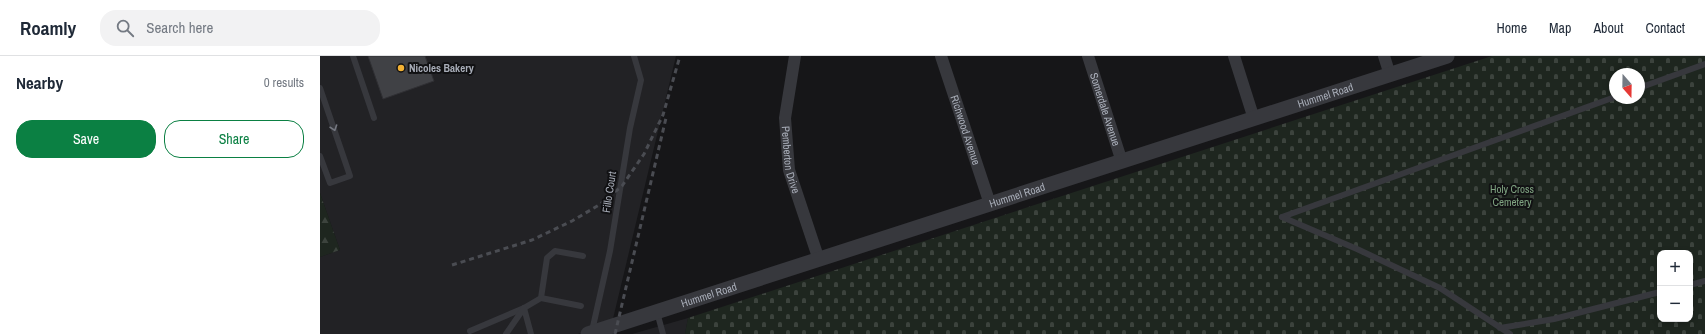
<!DOCTYPE html>
<meta charset="utf-8">
<style>
body{margin:0;font-family:"Archivo Narrow",sans-serif;background:#f2f2f3;color:#1f2937}
.controls{position:absolute;right:12px;bottom:12px;display:grid;overflow:hidden;border-radius:8px;box-shadow:0 2px 6px #0003}
.controls button{width:36px;height:36px;display:grid;place-items:center;padding:0;border:0;border-bottom:1px solid #e0e1e3;background:#fff;color:#1f2937;font:20px sans-serif}
.compass{position:absolute;left:1289px;top:12px;width:36px;height:36px;border-radius:50%;background:#fff;box-shadow:0 2px 6px #0003;rotate:160deg}
.list{margin:0;padding:0;list-style:none}
h2{display:flex;justify-content:space-between;align-items:center;height:52px;margin:0;padding:0 16px;font-size:17px}
h2 small{font-size:13px;font-weight:400;color:#747a83}
.actions{display:flex;gap:8px;padding:12px 16px}
.actions a{flex:1;padding:9px 0;border:1px solid #0b8043;border-radius:16px;text-align:center;font-size:14px;color:#0b8043}
.actions .main{background:#0b8043;color:#fff}
.icon{flex:none;width:22px;height:22px;fill:none;stroke:currentColor;stroke-width:2;stroke-linecap:round;stroke-linejoin:round}
.map{position:relative;flex:none;width:1385px;height:278px;overflow:hidden}
header{display:flex;align-items:center;gap:24px;box-sizing:border-box;height:56px;padding:0 20px;background:#fff;border-bottom:1px solid #e0e1e3}
header strong{font-size:19px}
nav{display:flex;gap:22px;margin-inline-start:auto;font-size:14px}
.search{width:280px;height:36px;background:#f2f2f3;display:flex;align-items:center;gap:10px;box-sizing:border-box;padding:0 14px;border-radius:16px;color:#747a83;font-size:15px}
main{display:flex}
aside{flex:1;background:#fff}
.map>svg:first-child{display:block}
.built{fill:#222225}
.forest{fill:url(#forest-firs)}
.cemetery{fill:url(#cemetery-stones);fill-rule:evenodd}
.building{fill:#404145;stroke:#303034}
.lines{fill:none;stroke-linecap:round;stroke-linejoin:round}
.service{stroke:#37383d;stroke-width:6}
.minor{stroke:#37383d;stroke-width:12}
.tertiary{stroke:#37383d;stroke-width:15}
.rail{stroke:#4a4c52;stroke-width:3;stroke-dasharray:5 4;stroke-linecap:butt}
.oneway{stroke:#757881}
.poi-dot{fill:#f2b134;stroke:#111113;stroke-width:1.5}
.labels{text-anchor:middle;stroke-width:4;stroke-linejoin:round;paint-order:stroke}
.poi-label{font-size:11px;font-weight:bold;fill:#a8adb8;stroke:#111113;text-anchor:start}
.street-label{font-size:11px;fill:#a8adb8;stroke:#111113}
.park-label{font-size:11px;fill:#7fa381;stroke:#111113}
</style>
<header>
<strong>Roamly</strong>
<div class="search"><svg class="icon" aria-label="search" viewBox="0 0 24 24"><circle cx="10" cy="10" r="6"/><path d="M15 15l6 6"/></svg>Search here</div>
<nav><a>Home</a><a>Map</a><a>About</a><a>Contact</a></nav>
</header>
<main>
<aside>
<h2>Nearby<small>0 results</small></h2>
<ul class="list">
</ul>
<div class="actions"><a class="main">Save</a><a>Share</a></div>
</aside>
<div class="map">
<svg width="1385" height="278" viewBox="0 0 1385 278">
<defs>
<pattern id="forest-firs" width="22" height="20" patternUnits="userSpaceOnUse"><rect width="22" height="20" fill="#1e261f"/><path d="M5 1l3.5 6h-7zM16 11l3.5 6h-7z" fill="#3c433d"/></pattern>
<pattern id="cemetery-stones" width="16" height="16" patternUnits="userSpaceOnUse"><rect width="16" height="16" fill="#1e261f"/><path d="M2 7V4a2 2 0 0 1 4 0v3zM10 15v-3a2 2 0 0 1 4 0v3z" fill="#3c433d"/></pattern>
</defs>
<rect width="100%" height="100%" fill="#161618"/>
<g class="built">
<polygon points="0,0 356,0 292,267 258,278 0,278 0,201 20,194 0,137"/>
<polygon points="368,262 365,278 312,278"/>
</g>
<polygon class="forest" points="0,137 20,194 0,201"/>
<path class="cemetery" d="M1172,0H1385V278H365L368,262ZM1295,18H1319V42H1295ZM1340,197H1370V263H1340Z"/>
<polygon class="building" points="48,0 105,0 114,25 63,43"/>
<g class="lines">
<g class="service">
<polyline points="33,0 54,62"/>
<polyline points="0,32 30,120 10,127 0,100"/>
<polyline points="1319,32 1385,8"/>
<polyline points="962,161 1295,41"/>
<polyline points="962,161 1037,193 1120,232 1190,278"/>
<polyline points="1370,229 1385,225"/>
<polyline points="221,242 227,202 235,195 263,200"/>
<polyline points="337,256 343,278"/>
<polyline points="1180,272 1234,263 1340,236"/>
<polyline points="150,275 204,252 221,242 261,250"/>
<polyline points="272,275 290,195 310,72 321,24 314,0"/>
<polyline points="186,278 204,252 211,278"/>
</g>
<g class="minor">
<path id="s1" d="M475,0L465,62L469,114L499,204"/>
<path id="s2" d="M621,0L670,148"/>
<path id="s3" d="M768,0L802,106"/>
<polyline points="914,0 934,63"/>
<polyline points="1064,0 1070,19"/>
</g>
<path class="tertiary" id="s4" d="M268,278L1127,0"/>
<g class="rail">
<polyline points="132,209 212,184 252,165 279,149 302,130 324,98 343,59 360,0"/>
<polyline points="295,278 346,62"/>
</g>
</g>
<defs><path id="oneway-chevron" d="M-2-3.5L2.5 0L-2 3.5" fill="none" stroke-width="1.6" stroke-linecap="round" stroke-linejoin="round"/></defs>
<use class="oneway" href="#oneway-chevron" transform="translate(14 72) rotate(71)"/>
<circle class="poi-dot" cx="81" cy="12" r="4"/>
<g class="labels">
<g class="poi-label">
<text x="89" y="16">Nicoles Bakery</text>
</g>
<g class="street-label">
<text dy="4" stroke="none"><textPath href="#s4" startOffset="775">Hummel Road</textPath></text>
<text dy="4" stroke="none"><textPath href="#s3" startOffset="56">Somerdale Avenue</textPath></text>
<text dy="4" stroke="none"><textPath href="#s2" startOffset="78">Richwood Avenue</textPath></text>
<text dy="4" stroke="none"><textPath href="#s1" startOffset="105">Pemberton Drive</textPath></text>
<text transform="translate(289 136) rotate(-81)" y="4">Fillo Court</text>
<text dy="4" stroke="none"><textPath href="#s4" startOffset="451">Hummel Road</textPath></text>
<text dy="4" stroke="none"><textPath href="#s4" startOffset="127">Hummel Road</textPath></text>
</g>
<g class="park-label">
<text x="1192" y="137">Holy Cross<tspan x="1192" dy="13">Cemetery</tspan></text>
</g>
</g>
</svg>
<div class="controls">
<button>+</button>
<button>−</button>
</div>
<svg class="compass" viewBox="-18 -18 36 36"><path d="M0-13l5 13h-10z" fill="#e53935"/><path d="M0 13l5-13h-10z" fill="#747a83"/></svg>
</div>
</main>
